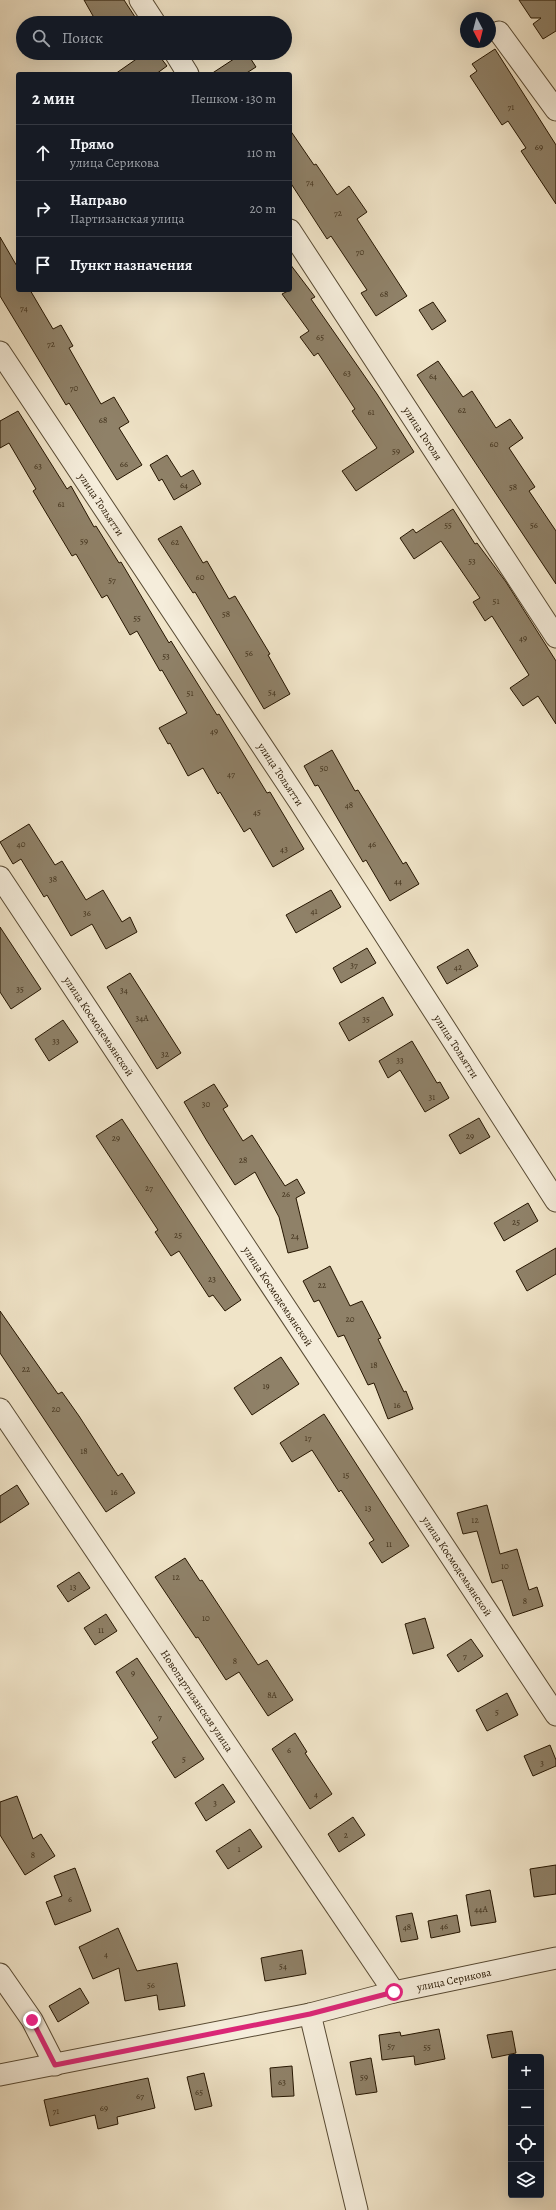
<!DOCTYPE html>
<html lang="ru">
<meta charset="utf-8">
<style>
body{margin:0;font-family:Alegreya,serif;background:#242831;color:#f1f3f6}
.controls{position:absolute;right:12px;bottom:12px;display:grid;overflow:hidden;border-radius:4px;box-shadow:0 4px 16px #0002}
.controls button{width:36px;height:36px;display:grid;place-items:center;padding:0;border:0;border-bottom:1px solid #363941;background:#171b24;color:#f1f3f6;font:20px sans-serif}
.compass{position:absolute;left:460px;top:12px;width:36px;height:36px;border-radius:50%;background:#171b24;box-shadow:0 4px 16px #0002;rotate:173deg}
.stop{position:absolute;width:12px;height:12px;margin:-9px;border:3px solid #db2777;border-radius:50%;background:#fff}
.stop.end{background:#db2777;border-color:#fff;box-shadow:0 1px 4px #0008}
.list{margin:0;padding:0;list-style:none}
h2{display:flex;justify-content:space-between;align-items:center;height:52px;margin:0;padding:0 16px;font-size:17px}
h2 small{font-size:13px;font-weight:400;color:#9ea1a6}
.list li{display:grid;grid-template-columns:26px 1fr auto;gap:12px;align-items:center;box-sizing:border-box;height:56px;padding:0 16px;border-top:1px solid #363941}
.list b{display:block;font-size:15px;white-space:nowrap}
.list p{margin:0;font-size:13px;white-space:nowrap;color:#9ea1a6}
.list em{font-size:13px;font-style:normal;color:#9ea1a6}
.icon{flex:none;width:22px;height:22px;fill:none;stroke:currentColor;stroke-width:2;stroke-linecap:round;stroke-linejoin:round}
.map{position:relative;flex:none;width:556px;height:2210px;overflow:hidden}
.search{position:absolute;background:#171b24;box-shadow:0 4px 16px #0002;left:16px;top:16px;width:276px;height:44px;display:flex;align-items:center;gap:10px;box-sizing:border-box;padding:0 14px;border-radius:22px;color:#9ea1a6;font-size:15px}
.panel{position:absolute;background:#171b24;box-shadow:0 4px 16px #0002;left:16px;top:72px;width:276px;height:220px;border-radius:4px}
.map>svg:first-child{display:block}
.building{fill:#8f8168;stroke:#261601}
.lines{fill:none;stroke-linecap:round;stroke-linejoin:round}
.minor-casing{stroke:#584a33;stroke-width:23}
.minor{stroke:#f5eddb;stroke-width:21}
.route{stroke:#db2777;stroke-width:5}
.labels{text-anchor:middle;stroke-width:3;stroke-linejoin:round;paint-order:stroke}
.number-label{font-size:9px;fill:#40311b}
.street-label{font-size:11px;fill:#261601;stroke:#f5eddb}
</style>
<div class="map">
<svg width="556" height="2210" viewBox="0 0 556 2210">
<rect width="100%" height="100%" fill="#f0e4c8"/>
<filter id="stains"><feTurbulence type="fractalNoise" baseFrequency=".005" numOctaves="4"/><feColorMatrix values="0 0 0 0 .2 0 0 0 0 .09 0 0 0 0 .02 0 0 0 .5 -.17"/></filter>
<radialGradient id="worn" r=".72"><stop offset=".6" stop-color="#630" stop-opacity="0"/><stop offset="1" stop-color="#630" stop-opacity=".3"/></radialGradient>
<g class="building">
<polygon points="84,0 124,0 139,23 97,23"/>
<polygon points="519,0 556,0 556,31 543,39 533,24 541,18 531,18"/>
<polygon points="495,49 556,145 556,204 521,151 526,148 508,121 502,125 470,76 477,71 472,64"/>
<polygon points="145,53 157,53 167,66 156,74 115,74"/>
<polygon points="243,53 247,53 256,67 245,74 211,74"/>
<polygon points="290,130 314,165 316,164 337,195 349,186 367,212 357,219 407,296 376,316 361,293 367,290 331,236 327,239 290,182"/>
<polygon points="0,237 18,268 18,290 30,290 53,329 61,325 73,346 69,348 101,404 114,397 129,422 119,428 142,465 117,480 69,403 66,405 0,296"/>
<polygon points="290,264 315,297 311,299 377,394 414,452 356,491 342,471 377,448 352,411 355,409 318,353 314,356 300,337 309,331 282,294 290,290"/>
<polygon points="433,302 446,321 432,330 419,310"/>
<polygon points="438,361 463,397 472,391 496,428 510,419 523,438 509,448 535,487 529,491 556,531 556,584 417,375"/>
<polygon points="18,411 67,489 71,486 94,527 96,526 119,563 121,562 169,643 171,641 217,715 219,714 267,793 270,792 304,849 273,867 250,828 244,832 220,792 218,794 203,768 188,776 170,743 168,744 159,728 187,713 162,670 160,671 137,631 130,635 107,595 102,598 76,554 72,556 33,491 36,489 9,443 0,448 0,421"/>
<polygon points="167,455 181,477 193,470 201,484 174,500 162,479 159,481 150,465"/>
<polygon points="453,509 475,544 477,543 506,582 556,661 556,724 538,696 523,706 510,688 529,675 492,616 485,621 473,602 480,598 441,541 414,559 400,538 413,529 416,533"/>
<polygon points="181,526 203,563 207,561 229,599 235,596 270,654 268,655 290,694 264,709 195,592 193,593 158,539"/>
<polygon points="332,750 355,791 358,790 403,864 406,862 419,884 390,901 366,860 363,862 318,785 315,786 304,766"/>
<polygon points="29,824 55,865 62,861 86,900 103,890 122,922 130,917 137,932 106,949 92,924 71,936 47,895 44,897 21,859 13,864 0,842"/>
<polygon points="331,890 341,907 296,933 286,915"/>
<polygon points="0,927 41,989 11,1009 0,992"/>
<polygon points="367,948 376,963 341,983 333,968"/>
<polygon points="468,949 478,966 447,984 437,967"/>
<polygon points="130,973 181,1053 157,1069 107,987"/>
<polygon points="383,997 393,1015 349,1041 339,1023"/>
<polygon points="63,1020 78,1042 49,1061 35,1039"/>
<polygon points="412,1041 437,1083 440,1082 449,1098 425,1112 400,1070 388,1078 379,1061"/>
<polygon points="214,1084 228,1106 223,1109 243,1141 252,1135 285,1186 297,1179 305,1193 296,1198 308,1248 288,1253 279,1217 255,1172 235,1185 207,1141 184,1102"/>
<polygon points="479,1118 490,1137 460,1154 449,1135"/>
<polygon points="122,1119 241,1300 225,1311 213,1295 209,1297 179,1251 171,1256 155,1232 158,1230 96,1136"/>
<polygon points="528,1203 538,1221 504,1241 494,1223"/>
<polygon points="556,1248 556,1274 527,1291 516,1271"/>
<polygon points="330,1266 350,1306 362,1301 381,1338 378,1339 404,1392 406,1391 413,1409 388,1419 374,1383 368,1385 344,1335 338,1337 319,1300 314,1302 303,1281"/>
<polygon points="0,1311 58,1394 62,1392 79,1416 118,1476 122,1473 135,1493 106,1512 0,1353"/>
<polygon points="281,1357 299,1384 252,1415 234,1388"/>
<polygon points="324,1414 409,1546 382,1563 369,1543 374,1540 341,1490 339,1492 312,1450 292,1462 280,1443"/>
<polygon points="17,1485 29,1504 0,1523 0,1496"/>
<polygon points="487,1505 500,1554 517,1549 529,1590 537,1587 543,1606 513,1616 502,1580 492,1583 477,1531 463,1534 457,1513"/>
<polygon points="185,1558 200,1581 202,1580 258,1665 267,1660 293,1700 268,1716 239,1672 226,1680 198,1637 196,1638 155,1577"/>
<polygon points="79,1572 90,1588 68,1602 57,1586"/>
<polygon points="106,1614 117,1631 95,1645 84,1628"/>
<polygon points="425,1618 434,1648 413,1654 405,1624"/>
<polygon points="471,1639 483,1656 458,1672 447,1655"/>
<polygon points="137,1658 204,1759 175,1778 152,1742 158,1738 116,1672"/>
<polygon points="507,1693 518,1715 487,1731 476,1710"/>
<polygon points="295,1733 307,1752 305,1753 332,1794 310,1809 272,1749"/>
<polygon points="550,1745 556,1760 556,1766 533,1776 524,1756"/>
<polygon points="223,1784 235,1802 206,1821 195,1803"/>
<polygon points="17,1796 33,1839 41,1834 55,1856 25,1875 0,1835 0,1802"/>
<polygon points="353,1817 365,1835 339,1852 328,1834"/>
<polygon points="250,1829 262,1847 228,1869 216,1851"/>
<polygon points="556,1865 556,1894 534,1897 530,1869"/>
<polygon points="75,1868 91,1911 55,1925 46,1902 62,1896 54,1876"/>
<polygon points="490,1890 496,1922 471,1926 466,1895"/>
<polygon points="412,1913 418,1939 401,1942 396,1916"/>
<polygon points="457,1915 460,1932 431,1938 428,1921"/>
<polygon points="118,1928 137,1971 177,1963 185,2006 159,2010 157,1995 125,2001 119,1968 93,1979 79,1947"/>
<polygon points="302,1950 306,1974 265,1981 261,1958"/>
<polygon points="80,1988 89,2003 58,2022 49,2006"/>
<polygon points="439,2029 445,2059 415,2065 414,2056 382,2060 379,2035 400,2032 401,2036"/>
<polygon points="512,2031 516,2053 492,2058 487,2035"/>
<polygon points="371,2058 377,2092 356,2095 350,2062"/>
<polygon points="292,2066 294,2096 272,2097 270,2068"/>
<polygon points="204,2073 212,2106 195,2110 187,2077"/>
<polygon points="148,2078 155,2108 117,2117 118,2124 98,2129 95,2115 50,2126 44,2100"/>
</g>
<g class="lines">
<g class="minor-casing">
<g id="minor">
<polyline points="140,0 155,23"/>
<polyline points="499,32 556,110"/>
<polyline points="175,53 188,74"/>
<path id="s1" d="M290,230L556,637"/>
<path id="s2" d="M0,352L302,806L556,1201"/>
<path id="s3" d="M0,877L556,1715"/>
<path id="s4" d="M0,1409L394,1992"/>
<polyline points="0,1974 32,2020 55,2065"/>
<polyline points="310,2014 357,2210"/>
<path id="s5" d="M0,2075L310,2014L394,1992L556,1958"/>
</g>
</g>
<use href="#minor" class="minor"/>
</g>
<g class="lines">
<polyline class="route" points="32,2020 55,2065 310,2014 394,1992"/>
</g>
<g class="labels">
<g class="number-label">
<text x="511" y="110">71</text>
<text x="539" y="150">69</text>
<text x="310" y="185">74</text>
<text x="338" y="216">72</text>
<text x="360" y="255">70</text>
<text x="384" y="297">68</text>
<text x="24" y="311">74</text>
<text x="320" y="340">65</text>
<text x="51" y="347">72</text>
<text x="347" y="376">63</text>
<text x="433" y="379">64</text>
<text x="74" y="391">70</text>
<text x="462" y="413">62</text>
<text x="371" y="415">61</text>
<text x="103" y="423">68</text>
<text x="494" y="447">60</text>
<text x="396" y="454">59</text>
<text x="124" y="467">66</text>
<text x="38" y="469">63</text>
<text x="184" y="488">64</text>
<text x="513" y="490">58</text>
<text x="61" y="507">61</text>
<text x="448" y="528">55</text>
<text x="534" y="528">56</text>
<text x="84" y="544">59</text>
<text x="175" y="545">62</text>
<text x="472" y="564">53</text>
<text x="200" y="580">60</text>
<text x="112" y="583">57</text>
<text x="496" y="604">51</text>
<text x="226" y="617">58</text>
<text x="137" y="621">55</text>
<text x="523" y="641">49</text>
<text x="249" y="656">56</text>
<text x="166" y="659">53</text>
<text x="272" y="695">54</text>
<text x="190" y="696">51</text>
<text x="214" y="734">49</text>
<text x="324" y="771">50</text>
<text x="231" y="777">47</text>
<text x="349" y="808">48</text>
<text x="257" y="815">45</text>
<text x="21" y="847">40</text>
<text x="372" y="847">46</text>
<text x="284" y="852">43</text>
<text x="53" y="882">38</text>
<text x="398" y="884">44</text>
<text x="314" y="914">41</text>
<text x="87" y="916">36</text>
<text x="354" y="968">37</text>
<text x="458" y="970">42</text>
<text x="20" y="992">35</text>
<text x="124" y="993">34</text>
<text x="142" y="1021">34А</text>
<text x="366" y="1022">35</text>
<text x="56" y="1044">33</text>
<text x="165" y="1057">32</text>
<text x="400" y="1063">33</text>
<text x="432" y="1100">31</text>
<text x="206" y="1107">30</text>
<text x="470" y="1139">29</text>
<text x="116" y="1141">29</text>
<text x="243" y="1163">28</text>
<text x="149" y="1191">27</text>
<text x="286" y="1197">26</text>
<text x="516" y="1225">25</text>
<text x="178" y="1238">25</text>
<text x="295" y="1239">24</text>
<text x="212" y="1282">23</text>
<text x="322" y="1288">22</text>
<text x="350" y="1322">20</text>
<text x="374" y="1368">18</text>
<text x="26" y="1372">22</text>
<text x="266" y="1389">19</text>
<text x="397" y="1408">16</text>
<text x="56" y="1412">20</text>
<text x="308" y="1441">17</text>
<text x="84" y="1454">18</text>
<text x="346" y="1478">15</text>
<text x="114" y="1495">16</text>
<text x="368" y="1511">13</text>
<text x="475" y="1523">12</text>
<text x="389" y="1547">11</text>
<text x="505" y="1569">10</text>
<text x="176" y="1580">12</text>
<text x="73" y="1590">13</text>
<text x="525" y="1604">8</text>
<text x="206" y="1621">10</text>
<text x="101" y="1633">11</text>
<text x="465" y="1659">7</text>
<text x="235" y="1664">8</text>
<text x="133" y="1676">9</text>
<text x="272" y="1698">8А</text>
<text x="497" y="1715">5</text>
<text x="160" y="1720">7</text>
<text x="289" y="1753">6</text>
<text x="184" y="1762">5</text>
<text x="542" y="1766">3</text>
<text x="316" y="1797">4</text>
<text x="215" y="1806">3</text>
<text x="346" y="1838">2</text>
<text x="239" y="1852">1</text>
<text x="33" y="1858">8</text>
<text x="70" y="1902">6</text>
<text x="481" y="1912">44А</text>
<text x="444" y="1929">46</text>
<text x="407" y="1930">48</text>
<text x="106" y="1957">4</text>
<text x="283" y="1969">54</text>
<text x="151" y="1988">56</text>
<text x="391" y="2049">57</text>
<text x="427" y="2050">55</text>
<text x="364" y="2080">59</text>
<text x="282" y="2085">63</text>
<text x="199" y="2095">65</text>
<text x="140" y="2099">67</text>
<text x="104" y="2111">69</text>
<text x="56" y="2114">71</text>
</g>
<g class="street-label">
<text dy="4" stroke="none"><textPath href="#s1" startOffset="243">улица Гоголя</textPath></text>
<text dy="4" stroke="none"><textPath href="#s2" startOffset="183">улица Тольятти</textPath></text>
<text dy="4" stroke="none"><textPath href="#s2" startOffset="507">улица Тольятти</textPath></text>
<text dy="4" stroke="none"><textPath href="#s3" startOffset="179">улица Космодемьянской</textPath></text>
<text dy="4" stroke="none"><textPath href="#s2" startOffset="831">улица Тольятти</textPath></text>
<text dy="4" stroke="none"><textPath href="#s3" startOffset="503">улица Космодемьянской</textPath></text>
<text dy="4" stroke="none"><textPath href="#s3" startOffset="827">улица Космодемьянской</textPath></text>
<text dy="4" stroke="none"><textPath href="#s4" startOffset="352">Новопартизанская улица</textPath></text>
<text dy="4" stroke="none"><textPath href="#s5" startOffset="464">улица Серикова</textPath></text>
</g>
</g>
<rect width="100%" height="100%" filter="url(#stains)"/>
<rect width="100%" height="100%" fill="url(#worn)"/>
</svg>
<div class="controls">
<button>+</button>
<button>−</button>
<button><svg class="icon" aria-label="locate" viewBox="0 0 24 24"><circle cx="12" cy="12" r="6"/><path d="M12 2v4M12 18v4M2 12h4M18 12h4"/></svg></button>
<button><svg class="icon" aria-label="layers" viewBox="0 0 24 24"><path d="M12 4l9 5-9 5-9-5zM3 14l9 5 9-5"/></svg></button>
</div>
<svg class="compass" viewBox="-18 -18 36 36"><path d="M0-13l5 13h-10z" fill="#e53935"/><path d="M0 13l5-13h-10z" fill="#9ea1a6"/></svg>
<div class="stop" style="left:394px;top:1992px"></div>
<div class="stop end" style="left:32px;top:2020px"></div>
<div class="search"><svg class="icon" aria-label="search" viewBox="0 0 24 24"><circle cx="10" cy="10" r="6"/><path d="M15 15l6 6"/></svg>Поиск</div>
<section class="panel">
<h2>2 мин<small>Пешком · 130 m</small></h2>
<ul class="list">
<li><svg class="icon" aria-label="ahead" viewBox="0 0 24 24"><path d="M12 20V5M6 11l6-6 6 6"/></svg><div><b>Прямо</b><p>улица Серикова</p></div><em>110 m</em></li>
<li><svg class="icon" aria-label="right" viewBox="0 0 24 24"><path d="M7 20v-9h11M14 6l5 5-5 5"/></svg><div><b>Направо</b><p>Партизанская улица</p></div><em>20 m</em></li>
<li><svg class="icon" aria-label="arrive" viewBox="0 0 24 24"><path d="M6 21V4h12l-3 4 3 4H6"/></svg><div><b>Пункт назначения</b></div></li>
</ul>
</section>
</div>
